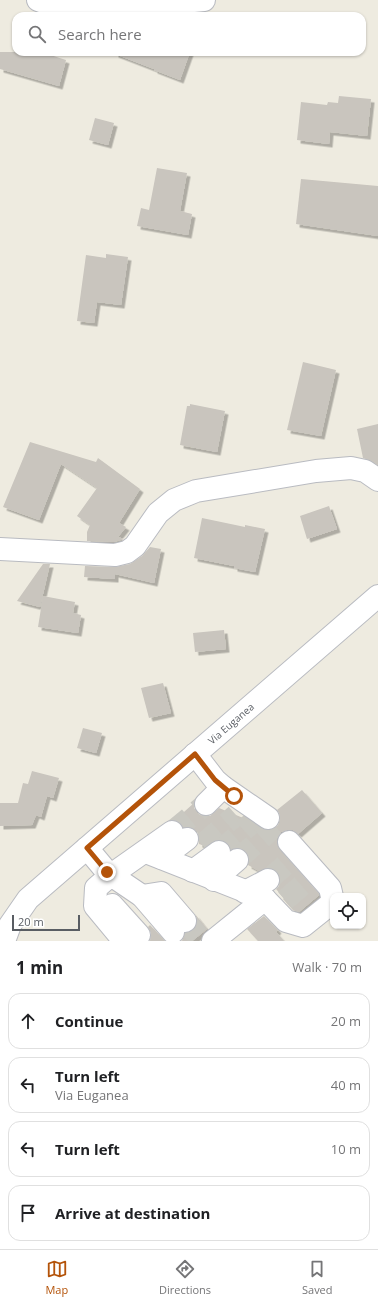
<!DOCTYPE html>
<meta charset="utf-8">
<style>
body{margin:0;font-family:"Open Sans",sans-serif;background:#f2f2f2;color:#202124}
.controls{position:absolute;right:12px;bottom:12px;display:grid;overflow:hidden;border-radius:8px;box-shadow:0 1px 3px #0004}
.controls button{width:36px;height:36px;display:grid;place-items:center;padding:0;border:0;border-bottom:1px solid #e0e0e0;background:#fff;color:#202124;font:20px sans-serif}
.scale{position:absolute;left:12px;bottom:10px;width:68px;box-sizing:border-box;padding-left:4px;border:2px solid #595d63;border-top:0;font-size:11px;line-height:14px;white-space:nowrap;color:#595d63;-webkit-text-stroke:3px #fff;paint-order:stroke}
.stop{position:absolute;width:12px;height:12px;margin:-9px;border:3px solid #b45309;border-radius:50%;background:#fff}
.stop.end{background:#b45309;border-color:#fff;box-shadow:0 1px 4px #0008}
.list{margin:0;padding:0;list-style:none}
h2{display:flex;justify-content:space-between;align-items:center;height:52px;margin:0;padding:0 16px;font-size:17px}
h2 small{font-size:13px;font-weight:400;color:#757577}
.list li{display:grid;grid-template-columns:26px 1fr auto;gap:12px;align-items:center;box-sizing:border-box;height:56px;margin:0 8px 8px;padding:0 8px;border:1px solid #e0e0e0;border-radius:12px}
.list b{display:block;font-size:15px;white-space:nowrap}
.list p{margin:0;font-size:13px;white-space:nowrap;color:#757577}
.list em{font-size:13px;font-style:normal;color:#757577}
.icon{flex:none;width:22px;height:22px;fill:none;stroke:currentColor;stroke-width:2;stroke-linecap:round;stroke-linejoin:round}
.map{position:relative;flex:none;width:378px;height:941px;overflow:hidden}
.search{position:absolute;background:#fff;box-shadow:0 1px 3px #0004;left:12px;right:12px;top:12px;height:44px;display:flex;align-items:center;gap:10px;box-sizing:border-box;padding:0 14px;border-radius:12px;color:#757577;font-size:15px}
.sheet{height:308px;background:#fff}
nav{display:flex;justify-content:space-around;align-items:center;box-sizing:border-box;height:56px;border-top:1px solid #e0e0e0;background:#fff;font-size:11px;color:#757577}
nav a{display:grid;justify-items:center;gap:2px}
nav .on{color:#b45309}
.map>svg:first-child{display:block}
.building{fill:#c9c5be;filter:url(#shadow)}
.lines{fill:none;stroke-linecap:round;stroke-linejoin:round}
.minor-tunnel{stroke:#c9c8c1;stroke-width:22;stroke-dasharray:22 11;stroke-linecap:butt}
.minor-casing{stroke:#b9bbc1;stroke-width:24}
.minor{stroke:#fff;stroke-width:22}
.route{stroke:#b45309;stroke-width:5}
.labels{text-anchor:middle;stroke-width:3.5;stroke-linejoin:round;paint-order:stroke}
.street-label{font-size:10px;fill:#595d63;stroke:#fff}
</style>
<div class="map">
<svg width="378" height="941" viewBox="0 0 378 941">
<defs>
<filter id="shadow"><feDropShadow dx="3.5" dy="3.5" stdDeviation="0" flood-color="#0004"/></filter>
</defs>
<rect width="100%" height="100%" fill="#eeebe0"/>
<g class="building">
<polygon points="0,52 41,52 66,60 59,86 0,69"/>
<polygon points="115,52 190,52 180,80 154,70 154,69 115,54"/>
<polygon points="339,96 371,99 367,136 330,132 329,144 297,140 301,102 327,105 328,102 338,103"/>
<polygon points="95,118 114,123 108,145 89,140"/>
<polygon points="157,168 187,173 180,211 192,214 188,235 137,226 141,208 149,210"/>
<polygon points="301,179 378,186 378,236 296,224"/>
<polygon points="106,254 128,257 121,305 97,302 94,323 77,321 86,255 106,258"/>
<polygon points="303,362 336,370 321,436 287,430"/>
<polygon points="190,404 225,411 217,452 180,445 187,406 190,406"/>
<polygon points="378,424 378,465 372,461 363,458 357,429"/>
<polygon points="30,442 96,462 98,458 140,489 119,523 126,527 118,537 124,539 114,542 87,541 87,532 90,525 77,516 97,488 61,464 39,520 3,507"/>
<polygon points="329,506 337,529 307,539 300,516"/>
<polygon points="202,518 245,527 245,525 265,529 255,572 234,568 234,566 194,558"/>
<polygon points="150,547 161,549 154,583 115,574 115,579 84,577 85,566 115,567 130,564 142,556"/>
<polygon points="43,564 50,564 40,607 17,601"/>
<polygon points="43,596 75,602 73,613 81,615 78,633 38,627"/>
<polygon points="224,630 226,649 195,652 193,633"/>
<polygon points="163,683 171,713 149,718 141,688"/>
<polygon points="83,728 102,733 96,753 77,748"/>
<polygon points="32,771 59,778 53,798 47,796 41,817 36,815 32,825 0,826 0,803 18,803 23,783 28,784"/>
<polygon points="302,790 322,813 298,834 293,830 287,830 281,832 277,838 277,844 280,850 319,894 319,895 299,912 293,910 283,899 284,898 276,889 279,886 280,880 279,875 275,870 268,868 259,871 248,865 249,858 246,852 241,848 235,848 231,849 229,844 224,840 217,840 205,846 199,844 199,837 197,831 191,827 183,827 182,825 175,820 194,803 194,808 197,813 202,816 210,816 219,808 248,820 261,828 267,830 273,829 278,825 280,819 279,813 277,810"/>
<polygon points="195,914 207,929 192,941 182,941 185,933 193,931 197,926 197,919"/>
<polygon points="264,916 278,930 276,932 284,941 258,941 247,929"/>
<polygon points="150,925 164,940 165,941 150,941 151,933 148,927"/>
</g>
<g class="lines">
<g class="minor-tunnel">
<polyline points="172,832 206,804"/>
<polyline points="202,845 236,815"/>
<polyline points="219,852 254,821"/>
<polyline points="237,860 275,826"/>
<polyline points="268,880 296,856"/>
<polyline points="285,900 313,876"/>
<polyline points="185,921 198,936"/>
</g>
<g class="minor-casing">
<g id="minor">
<polyline points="38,0 57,7 101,10 204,0"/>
<polyline points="0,549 115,555 127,552 135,546 158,513 174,500 196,491 316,471 351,468 365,471 378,480"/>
<polyline points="195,754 215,780 223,787 206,804"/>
<polyline points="223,787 268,818"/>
<polyline points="289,842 330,888 333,901"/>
<polyline points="87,848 107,872 111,875 172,832"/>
<polyline points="146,852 265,899 286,921 303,926 333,902"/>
<polyline points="162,858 187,839"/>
<polyline points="193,871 219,852"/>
<polyline points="214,880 237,860"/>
<polyline points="245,892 268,880"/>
<polyline points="142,896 161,893 185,921"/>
<polyline points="112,905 139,935"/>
<path id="s1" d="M4,941L10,925L28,899L378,596"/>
<polyline points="124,941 95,906 96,888 111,875 142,896 173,932"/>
<polyline points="213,941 265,899"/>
</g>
</g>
<use href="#minor" class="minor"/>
</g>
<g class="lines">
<polyline class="route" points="107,872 87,848 195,754 215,780 234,796"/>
</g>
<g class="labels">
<g class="street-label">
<text dy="4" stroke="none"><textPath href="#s1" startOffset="317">Via Euganea</textPath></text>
</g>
</g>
</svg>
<div class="controls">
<button><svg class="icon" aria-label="locate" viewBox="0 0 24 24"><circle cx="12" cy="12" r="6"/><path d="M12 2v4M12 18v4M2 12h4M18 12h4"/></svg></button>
</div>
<div class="scale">20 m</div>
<div class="stop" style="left:234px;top:796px"></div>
<div class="stop end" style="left:107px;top:872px"></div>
<div class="search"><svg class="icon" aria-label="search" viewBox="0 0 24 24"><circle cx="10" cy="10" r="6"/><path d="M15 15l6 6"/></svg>Search here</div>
</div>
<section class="sheet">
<h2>1 min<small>Walk · 70 m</small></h2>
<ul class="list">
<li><svg class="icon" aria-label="ahead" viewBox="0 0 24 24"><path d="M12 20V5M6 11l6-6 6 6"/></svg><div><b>Continue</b></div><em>20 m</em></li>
<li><svg class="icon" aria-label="left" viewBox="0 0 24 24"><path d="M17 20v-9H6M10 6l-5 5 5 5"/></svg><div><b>Turn left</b><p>Via Euganea</p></div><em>40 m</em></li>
<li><svg class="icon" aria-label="left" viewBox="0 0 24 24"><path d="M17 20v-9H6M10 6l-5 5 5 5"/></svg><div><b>Turn left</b></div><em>10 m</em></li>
<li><svg class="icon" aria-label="arrive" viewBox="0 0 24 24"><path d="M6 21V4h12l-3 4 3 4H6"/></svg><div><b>Arrive at destination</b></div></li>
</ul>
</section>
<nav>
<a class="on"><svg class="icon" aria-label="map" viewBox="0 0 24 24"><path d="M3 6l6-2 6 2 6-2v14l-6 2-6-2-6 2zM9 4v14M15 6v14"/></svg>Map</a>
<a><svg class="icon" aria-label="directions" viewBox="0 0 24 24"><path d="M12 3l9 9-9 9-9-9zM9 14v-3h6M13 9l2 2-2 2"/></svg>Directions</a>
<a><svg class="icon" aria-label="saved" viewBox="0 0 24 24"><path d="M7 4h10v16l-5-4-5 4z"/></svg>Saved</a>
</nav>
